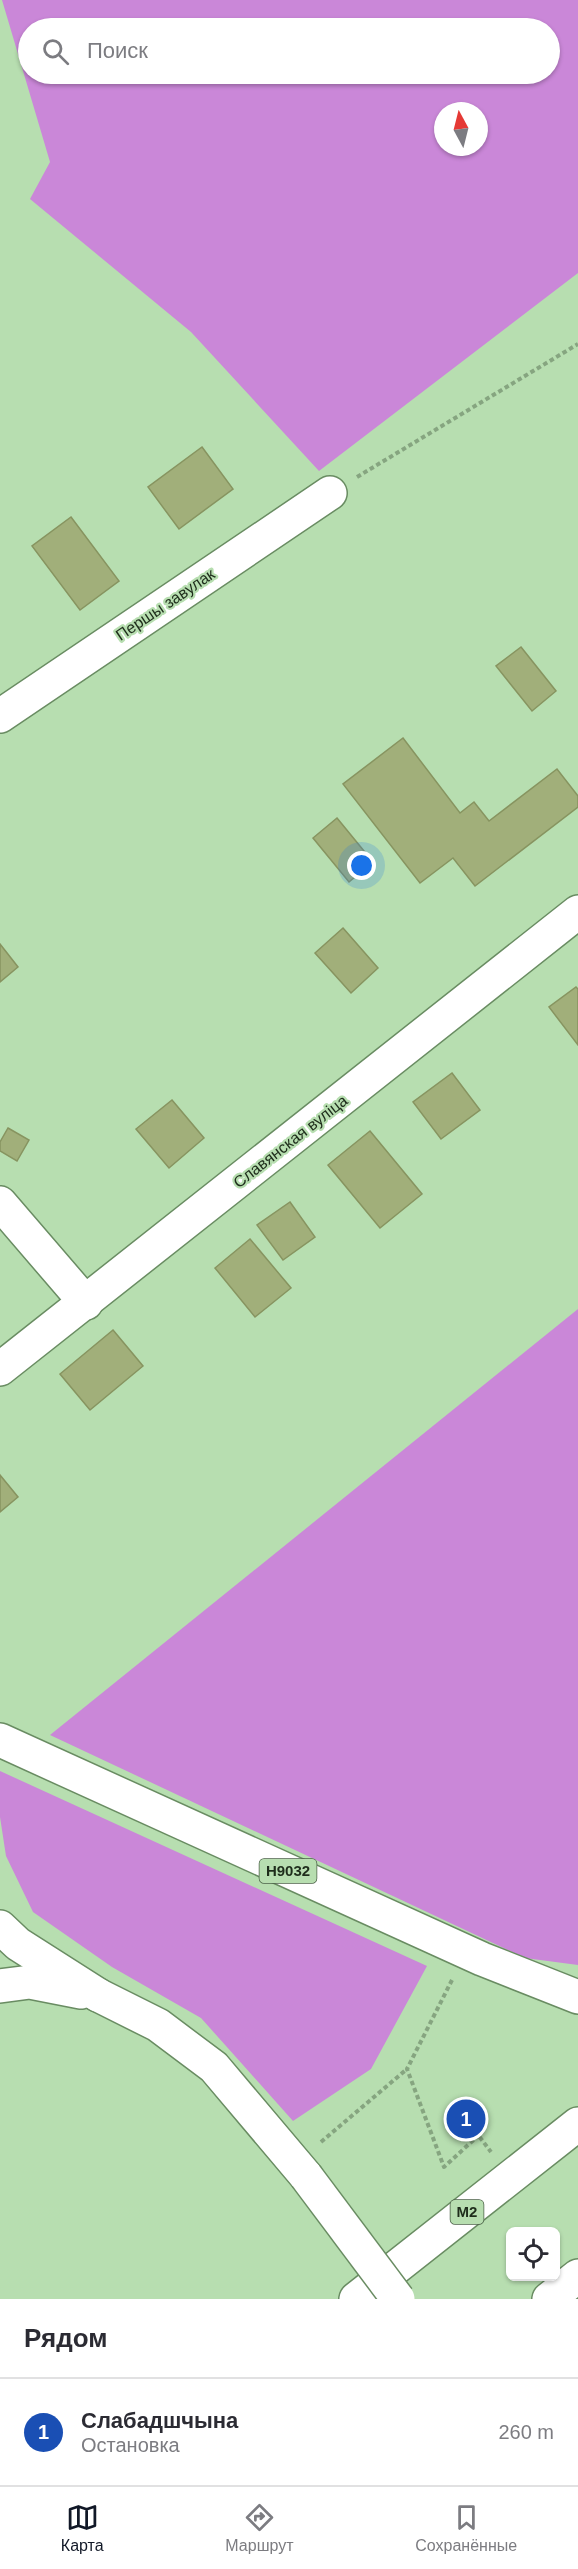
<!DOCTYPE html>
<html lang="ru">
<meta charset="utf-8">
<style>
body{margin:0;font-family:Helvetica,sans-serif;background:#f7f7f7;color:#2b2b33}
.controls{position:absolute;right:18px;bottom:18px;display:grid;overflow:hidden;border-radius:9px;box-shadow:0 2px 4px #0004}
.controls button{width:54px;height:54px;display:grid;place-items:center;padding:0;border:0;border-bottom:2px solid #e1e1e2;background:#fff;color:#2b2b33;font:30px sans-serif}
.compass{position:absolute;left:434px;top:102px;width:54px;height:54px;border-radius:50%;background:#fff;box-shadow:0 2px 4px #0004;rotate:353deg}
.you{position:absolute;left:362px;top:866px;width:21px;height:21px;margin:-15px;border:4px solid #fff;border-radius:50%;background:#1a73e8;box-shadow:0 0 0 9px #1a73e833}
.badge{display:grid;place-items:center;width:39px;height:39px;border-radius:50%;background:#111827;color:#fff;font-size:20px;font-weight:700}
.pin{position:absolute;translate:-50% -50%;border:3px solid #fff;box-shadow:0 2px 6px #0006}
.list{margin:0;padding:0;list-style:none}
h2{display:flex;justify-content:space-between;align-items:center;height:78px;margin:0;padding:0 24px;font-size:26px}
h2 small{font-size:20px;font-weight:400;color:#7c7c81}
.list li{display:grid;grid-template-columns:39px 1fr auto;gap:18px;align-items:center;box-sizing:border-box;height:108px;padding:0 24px;border-top:2px solid #e1e1e2}
.list b{display:block;font-size:22px;white-space:nowrap}
.list p{margin:0;font-size:20px;white-space:nowrap;color:#7c7c81}
.list em{font-size:20px;font-style:normal;color:#7c7c81}
.icon{flex:none;width:33px;height:33px;fill:none;stroke:currentColor;stroke-width:2;stroke-linecap:round;stroke-linejoin:round}
.map{position:relative;flex:none;width:578px;height:2299px;overflow:hidden}
.search{position:absolute;background:#fff;box-shadow:0 2px 4px #0004;left:18px;right:18px;top:18px;height:66px;display:flex;align-items:center;gap:15px;box-sizing:border-box;padding:0 21px;border-radius:33px;color:#7c7c81;font-size:22px}
.sheet{height:186px;background:#fff}
nav{display:flex;justify-content:space-around;align-items:center;box-sizing:border-box;height:84px;border-top:2px solid #e1e1e2;background:#fff;font-size:16px;color:#7c7c81}
nav a{display:grid;justify-items:center;gap:3px}
nav .on{color:#111827}
.map>svg:first-child{display:block}
.green{fill:#ca87d8;fill-rule:evenodd}
.building{fill:#a1af7a;stroke:#879460;stroke-width:1.5}
.lines{fill:none;stroke-linecap:round;stroke-linejoin:round}
.minor-casing{stroke:#698c62;stroke-width:36}
.major-casing{stroke:#698c62;stroke-width:36}
.highway-casing{stroke:#698c62;stroke-width:36}
.path{stroke:#86a580;stroke-width:4;stroke-dasharray:4.5 3;stroke-linecap:butt}
.minor{stroke:#fff;stroke-width:33}
.major{stroke:#fff;stroke-width:33}
.highway{stroke:#fff;stroke-width:33}
.major-bridge-casing{stroke:#698c62;stroke-width:36;stroke-linecap:butt}
.major-bridge{stroke:#fff;stroke-width:33}
.labels{text-anchor:middle;stroke-width:4.5;stroke-linejoin:round;paint-order:stroke}
.shield{fill:#b7deb0;stroke:#4c6248;stroke-width:1.5}
.shield-label{font-size:15px;font-weight:bold;fill:#1e2d1b}
.street-label{font-size:16px;fill:#1e2d1b;stroke:#b7deb0}
</style>
<div class="map">
<svg width="578" height="2299" viewBox="0 0 578 2299">
<rect width="100%" height="100%" fill="#b7deb0"/>
<g class="green">
<path d="M2,0H578V273L319,471L191,332L30,199L50,162ZM28,28H550V74H28ZM443,111H479V147H443Z"/>
<polygon points="578,1309 578,1965 525,1958 50,1735"/>
<polygon points="0,1771 427,1966 371,2069 293,2121 201,2018 112,1967 33,1912 6,1856 0,1817"/>
</g>
<g class="building">
<polygon points="202,447 233,489 179,529 148,487"/>
<polygon points="71,517 119,581 80,610 32,546"/>
<polygon points="521,647 556,691 532,711 496,666"/>
<polygon points="403,738 460,813 474,802 489,821 557,769 578,796 578,807 475,886 453,858 420,883 343,784"/>
<polygon points="337,818 373,862 349,882 313,838"/>
<polygon points="343,928 378,968 351,993 315,953"/>
<polygon points="0,944 18,967 0,982"/>
<polygon points="576,987 578,989 578,1045 549,1007"/>
<polygon points="452,1073 480,1110 441,1139 413,1102"/>
<polygon points="172,1100 204,1138 169,1168 136,1129"/>
<polygon points="8,1128 29,1140 17,1161 0,1151 0,1142"/>
<polygon points="370,1131 422,1194 380,1228 328,1165"/>
<polygon points="290,1202 315,1237 283,1260 257,1225"/>
<polygon points="250,1239 291,1288 255,1317 215,1268"/>
<polygon points="113,1330 143,1366 90,1410 60,1374"/>
<polygon points="0,1475 18,1497 0,1512"/>
</g>
<g class="lines">
<g class="minor-casing">
<g id="minor">
<polyline points="0,716 330,493"/>
<polyline points="0,1203 86,1303"/>
<polyline points="0,1369 578,912"/>
</g>
</g>
<g class="major-casing">
<polyline id="major" points="98,1995 158,2025 214,2067 306,2176"/>
</g>
<g class="highway-casing">
<g id="highway">
<polyline points="0,1740 482,1959 578,1997"/>
<polyline points="0,1927 18,1944 98,1995"/>
<polyline points="0,1986 30,1982 81,1992"/>
<polyline points="356,2299 578,2124"/>
<polyline points="549,2299 578,2276"/>
</g>
</g>
<g class="path">
<polyline points="357,477 578,344"/>
<polyline points="452,1980 407,2069 444,2167 479,2135"/>
<polyline points="466,2119 491,2152"/>
<polyline points="321,2142 407,2069"/>
</g>
<use href="#minor" class="minor"/>
<use href="#major" class="major"/>
<use href="#highway" class="highway"/>
<g class="major-bridge-casing">
<polyline id="major-bridge" points="306,2176 398,2299"/>
</g>
<use href="#major-bridge" class="major-bridge"/>
</g>
<g class="labels">
<g class="shield">
<rect x="259.5" y="1859" width="57" height="24" rx="4.5"/>
<rect x="450.5" y="2200" width="33" height="24" rx="4.5"/>
</g>
<g class="shield-label">
<text x="288" y="1876">Н9032</text>
<text x="467" y="2217">М2</text>
</g>
<g class="street-label">
<text transform="translate(165 604) rotate(-34)" y="6">Першы завулак</text>
<text transform="translate(290 1141) rotate(-38)" y="6">Славянская вуліца</text>
</g>
</g>
</svg>
<div class="controls">
<button><svg class="icon" aria-label="locate" viewBox="0 0 24 24"><circle cx="12" cy="12" r="6"/><path d="M12 2v4M12 18v4M2 12h4M18 12h4"/></svg></button>
</div>
<svg class="compass" viewBox="-18 -18 36 36"><path d="M0-13l5 13h-10z" fill="#e53935"/><path d="M0 13l5-13h-10z" fill="#7c7c81"/></svg>
<div class="you"></div>
<div class="pin badge" style="left:466px;top:2119px;background:#1a4fb4">1</div>
<div class="search"><svg class="icon" aria-label="search" viewBox="0 0 24 24"><circle cx="10" cy="10" r="6"/><path d="M15 15l6 6"/></svg>Поиск</div>
</div>
<section class="sheet">
<h2>Рядом<small></small></h2>
<ul class="list">
<li><span class="badge" style="background:#1a4fb4">1</span><div><b>Слабадшчына</b><p>Остановка</p></div><em>260 m</em></li>
</ul>
</section>
<nav>
<a class="on"><svg class="icon" aria-label="map" viewBox="0 0 24 24"><path d="M3 6l6-2 6 2 6-2v14l-6 2-6-2-6 2zM9 4v14M15 6v14"/></svg>Карта</a>
<a><svg class="icon" aria-label="directions" viewBox="0 0 24 24"><path d="M12 3l9 9-9 9-9-9zM9 14v-3h6M13 9l2 2-2 2"/></svg>Маршрут</a>
<a><svg class="icon" aria-label="saved" viewBox="0 0 24 24"><path d="M7 4h10v16l-5-4-5 4z"/></svg>Сохранённые</a>
</nav>
